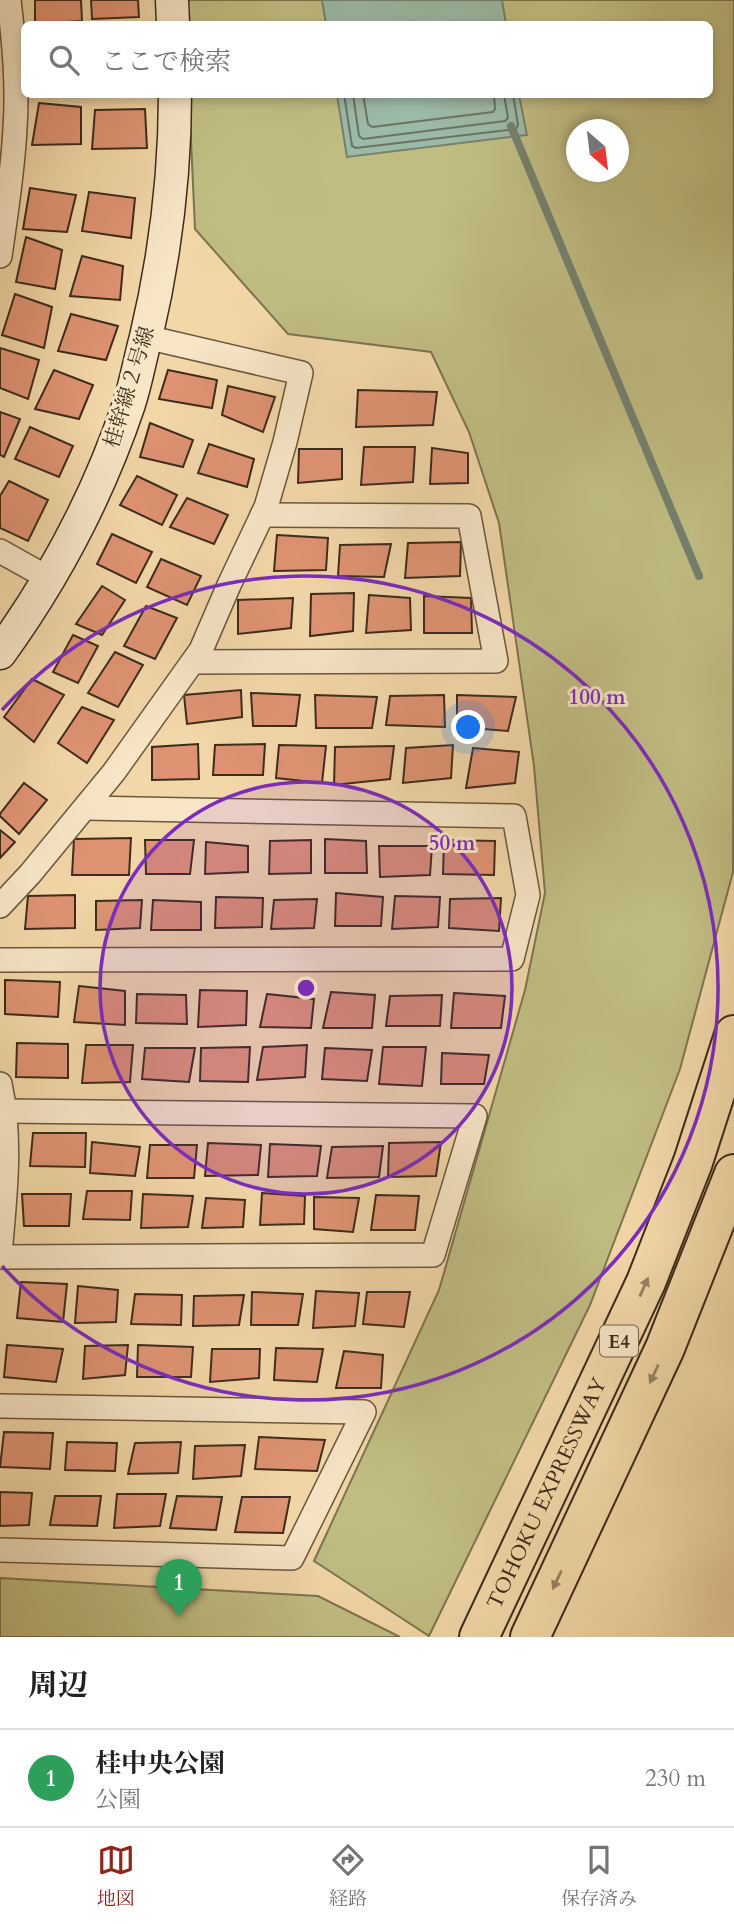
<!DOCTYPE html>
<html lang="ja">
<meta charset="utf-8">
<style>
body{margin:0;font-family:Cardo,"Noto Serif JP",serif;background:#f2f2f2;color:#202124}
.compass{position:absolute;left:566px;top:119px;width:63px;height:63px;border-radius:50%;background:#fff;box-shadow:0 4px 10px #0003;rotate:152deg}
.you{position:absolute;left:469px;top:728px;width:24px;height:24px;margin:-18px;border:5px solid #fff;border-radius:50%;background:#1a73e8;box-shadow:0 0 0 10px #1a73e833}
.badge{display:grid;place-items:center;width:46px;height:46px;border-radius:50%;background:#8f2418;color:#fff;font-size:23px;font-weight:700}
.pin{position:absolute;translate:-50% -58px;filter:drop-shadow(0 2px 4px #0008)}
.pin::after{content:'';position:absolute;top:37px;width:24px;height:21px;background:inherit;clip-path:polygon(0 0,100% 0,50% 100%)}
.list{margin:0;padding:0;list-style:none}
h2{display:flex;justify-content:space-between;align-items:center;height:91px;margin:0;padding:0 28px;font-size:30px}
h2 small{font-size:23px;font-weight:400;color:#757577}
.list li{display:grid;grid-template-columns:46px 1fr auto;gap:21px;align-items:center;box-sizing:border-box;height:98px;padding:0 28px;border-top:2px solid #e0e0e0}
.list b{display:block;font-size:26px;white-space:nowrap}
.list p{margin:0;font-size:23px;white-space:nowrap;color:#757577}
.list em{font-size:23px;font-style:normal;color:#757577}
.icon{flex:none;width:38px;height:38px;fill:none;stroke:currentColor;stroke-width:2;stroke-linecap:round;stroke-linejoin:round}
.map{position:relative;flex:none;width:734px;height:1637px;overflow:hidden}
.search{position:absolute;background:#fff;box-shadow:0 4px 10px #0003;left:21px;right:21px;top:21px;height:77px;display:flex;align-items:center;gap:18px;box-sizing:border-box;padding:0 24px;border-radius:10px;color:#757577;font-size:26px}
.sheet{height:189px;background:#fff}
nav{display:flex;justify-content:space-around;align-items:center;box-sizing:border-box;height:98px;border-top:2px solid #e0e0e0;background:#fff;font-size:19px;color:#757577}
nav a{display:grid;justify-items:center;gap:4px}
nav .on{color:#8f2418}
.map>svg:first-child{display:block}
.green{fill:#c0bd83;stroke:#7e7450;stroke-width:2;fill-rule:evenodd}
.water{fill:#9bbaa7;stroke:#75816f;stroke-width:2}
.lines{fill:none;stroke-linecap:round;stroke-linejoin:round}
.shore{stroke:#6c7362;stroke-width:2}
.stream{stroke:#75816f;stroke-width:8}
.building{fill:#df9373;stroke:#3d2c1c;stroke-width:2}
.street-casing{stroke:#6a573f;stroke-width:26}
.secondary-casing{stroke:#3d2c1c;stroke-width:35}
.highway-casing{stroke:#3d2c1c;stroke-width:42}
.street{stroke:#f7e5c6;stroke-width:23}
.secondary{stroke:#f7e5c6;stroke-width:32}
.highway{stroke:#f2d7a8;stroke-width:38}
.oneway{fill:#988262}
.ring{fill:none;stroke:#7b2cbf;stroke-width:3.5}
.labels{text-anchor:middle;stroke-width:6;stroke-linejoin:round;paint-order:stroke}
.shield{fill:#f7e5c6;stroke:#75644f;stroke-width:2}
.shield-label{font-size:19px;font-weight:bold;fill:#3d2c1c}
.street-label{font-size:21px;fill:#3d2c1c;stroke:#f7e5c6}
.centre{fill:#7b2cbf;stroke:#f7e5c6;stroke-width:3.5}
.ring-label{font-size:21px;text-anchor:middle;font-weight:bold;fill:#7b2cbf;stroke:#f7e5c6;stroke-width:6;stroke-linejoin:round;paint-order:stroke}
</style>
<div class="map">
<svg width="734" height="1637" viewBox="0 0 734 1637">
<rect width="100%" height="100%" fill="#f2d7a8"/>
<filter id="stains"><feTurbulence type="fractalNoise" baseFrequency=".00286" numOctaves="4"/><feColorMatrix values="0 0 0 0 .2 0 0 0 0 .09 0 0 0 0 .02 0 0 0 .5 -.17"/></filter>
<radialGradient id="worn" r=".72"><stop offset=".6" stop-color="#630" stop-opacity="0"/><stop offset="1" stop-color="#630" stop-opacity=".3"/></radialGradient>
<g class="green">
<path d="M184,0H734L733,872L680,1069L590,1305L429,1636L314,1561L439,1290L525,990L545,893L534,766L499,523L469,432L431,352L288,334L195,229L189,95L710,94V24H185ZM576,130H618V172H576Z"/>
<polygon points="0,1578 318,1596 400,1637 0,1637"/>
</g>
<g class="water">
<polygon points="322,0 502,0 506,24 326,24"/>
<polygon points="337,95 519,95 527,135 347,157"/>
</g>
<g class="lines">
<g class="shore">
<polyline points="344,94 352,146 356,148 516,129 518,125 513,94"/>
<polyline points="353,94 359,136 363,139 505,121 508,118 504,94"/>
<polyline points="363,94 368,124 372,127 493,112 495,109 494,94"/>
</g>
<polyline class="stream" points="511,126 699,576"/>
</g>
<g class="building">
<polygon points="35,0 81,0 82,21 35,24"/>
<polygon points="91,0 138,0 139,17 92,19"/>
<polygon points="39,103 81,107 81,144 32,145"/>
<polygon points="145,109 147,148 92,149 95,110"/>
<polygon points="30,188 76,195 67,232 23,229"/>
<polygon points="89,192 135,198 131,238 82,231"/>
<polygon points="26,237 62,250 55,289 16,282"/>
<polygon points="82,256 123,266 120,300 70,296"/>
<polygon points="15,294 52,307 44,348 2,335"/>
<polygon points="71,314 118,326 106,360 58,351"/>
<polygon points="0,348 39,360 28,399 0,388"/>
<polygon points="54,370 93,385 79,419 35,409"/>
<polygon points="168,370 217,380 212,408 159,399"/>
<polygon points="228,386 275,397 263,432 222,415"/>
<polygon points="358,390 437,392 433,425 356,427"/>
<polygon points="0,412 20,419 4,457 0,455"/>
<polygon points="150,423 193,440 183,467 140,457"/>
<polygon points="30,427 73,446 59,477 15,459"/>
<polygon points="209,444 254,459 247,487 198,473"/>
<polygon points="364,447 415,447 413,482 361,485"/>
<polygon points="432,448 468,453 468,483 430,484"/>
<polygon points="299,449 342,449 342,479 298,483"/>
<polygon points="137,476 177,495 162,525 120,505"/>
<polygon points="9,481 48,500 28,541 0,528 0,496"/>
<polygon points="187,498 228,515 214,544 170,527"/>
<polygon points="112,534 152,552 136,583 97,564"/>
<polygon points="277,535 328,538 326,570 274,571"/>
<polygon points="461,542 460,576 405,578 408,543"/>
<polygon points="391,544 384,577 338,576 340,545"/>
<polygon points="161,559 201,576 187,605 147,587"/>
<polygon points="102,586 125,600 102,635 76,624"/>
<polygon points="354,593 353,631 310,636 311,594"/>
<polygon points="369,595 410,598 411,630 366,633"/>
<polygon points="424,596 471,598 472,633 424,633"/>
<polygon points="293,598 291,628 238,634 238,600"/>
<polygon points="146,606 177,618 155,659 124,646"/>
<polygon points="73,635 98,646 78,683 53,672"/>
<polygon points="115,652 143,665 118,707 88,693"/>
<polygon points="32,679 64,695 34,742 4,717"/>
<polygon points="241,690 242,717 187,724 184,695"/>
<polygon points="251,693 300,695 296,726 253,726"/>
<polygon points="315,695 377,697 372,728 316,728"/>
<polygon points="444,695 445,727 386,725 390,696"/>
<polygon points="457,695 516,697 508,731 457,727"/>
<polygon points="82,707 114,720 87,763 58,743"/>
<polygon points="198,744 199,779 152,780 152,747"/>
<polygon points="265,744 263,775 213,775 215,745"/>
<polygon points="279,745 326,746 322,783 276,778"/>
<polygon points="453,745 451,778 403,783 406,748"/>
<polygon points="394,746 390,779 334,785 335,747"/>
<polygon points="473,748 519,752 515,783 466,788"/>
<polygon points="24,783 47,800 19,834 0,816 0,814"/>
<polygon points="0,830 15,842 0,858"/>
<polygon points="131,838 129,875 72,875 74,839"/>
<polygon points="325,839 366,841 367,873 325,873"/>
<polygon points="145,840 194,840 190,874 146,874"/>
<polygon points="311,840 311,873 269,874 270,841"/>
<polygon points="444,840 495,841 494,875 443,874"/>
<polygon points="206,842 248,846 248,872 205,874"/>
<polygon points="379,846 432,846 430,875 380,877"/>
<polygon points="336,893 383,897 381,926 335,926"/>
<polygon points="75,895 75,928 25,929 28,896"/>
<polygon points="395,896 440,897 438,927 392,929"/>
<polygon points="216,897 263,898 262,927 215,928"/>
<polygon points="501,898 499,931 449,928 450,899"/>
<polygon points="317,899 314,928 271,929 274,900"/>
<polygon points="142,900 140,928 96,930 96,901"/>
<polygon points="153,900 201,902 201,930 151,930"/>
<polygon points="5,980 60,982 58,1017 5,1014"/>
<polygon points="79,986 125,991 125,1025 74,1022"/>
<polygon points="200,990 247,991 246,1025 198,1027"/>
<polygon points="331,992 375,995 372,1028 323,1028"/>
<polygon points="454,993 505,996 501,1028 451,1028"/>
<polygon points="137,994 186,995 187,1024 136,1023"/>
<polygon points="267,994 314,999 311,1028 260,1027"/>
<polygon points="442,995 440,1026 386,1026 390,996"/>
<polygon points="17,1043 68,1044 68,1078 16,1077"/>
<polygon points="86,1045 133,1045 130,1082 82,1083"/>
<polygon points="307,1045 305,1077 257,1080 263,1047"/>
<polygon points="250,1047 248,1082 200,1081 201,1048"/>
<polygon points="383,1047 426,1047 422,1086 379,1084"/>
<polygon points="145,1048 195,1048 189,1082 142,1079"/>
<polygon points="325,1048 372,1050 367,1081 322,1079"/>
<polygon points="442,1053 489,1055 484,1084 441,1084"/>
<polygon points="33,1133 86,1133 85,1167 30,1166"/>
<polygon points="92,1142 140,1147 135,1176 90,1173"/>
<polygon points="441,1142 436,1176 388,1177 389,1143"/>
<polygon points="208,1143 261,1145 258,1175 205,1176"/>
<polygon points="270,1144 321,1146 317,1176 268,1177"/>
<polygon points="150,1145 197,1145 194,1178 147,1178"/>
<polygon points="383,1146 379,1177 327,1178 332,1147"/>
<polygon points="87,1191 132,1191 130,1220 83,1219"/>
<polygon points="262,1193 305,1196 304,1224 260,1225"/>
<polygon points="22,1194 71,1194 69,1226 24,1226"/>
<polygon points="143,1194 193,1196 188,1227 141,1228"/>
<polygon points="376,1195 419,1196 415,1230 371,1230"/>
<polygon points="314,1197 359,1198 353,1232 314,1229"/>
<polygon points="206,1198 245,1200 243,1227 202,1228"/>
<polygon points="21,1282 67,1284 63,1322 17,1318"/>
<polygon points="78,1286 118,1290 116,1322 75,1323"/>
<polygon points="316,1291 359,1293 355,1326 313,1328"/>
<polygon points="252,1292 303,1294 298,1325 251,1325"/>
<polygon points="367,1292 410,1292 404,1327 363,1324"/>
<polygon points="135,1294 182,1295 181,1325 131,1324"/>
<polygon points="244,1295 239,1325 193,1326 194,1296"/>
<polygon points="7,1345 63,1349 56,1382 4,1377"/>
<polygon points="128,1345 125,1375 83,1379 85,1346"/>
<polygon points="138,1345 193,1347 191,1377 137,1377"/>
<polygon points="276,1348 323,1349 317,1382 274,1380"/>
<polygon points="212,1349 260,1349 259,1378 210,1382"/>
<polygon points="344,1351 383,1355 381,1388 336,1388"/>
<polygon points="4,1432 53,1433 50,1469 0,1467"/>
<polygon points="259,1437 325,1440 317,1471 255,1469"/>
<polygon points="67,1442 117,1443 115,1471 65,1470"/>
<polygon points="181,1442 178,1473 128,1474 135,1443"/>
<polygon points="245,1445 241,1476 193,1479 195,1446"/>
<polygon points="0,1492 32,1493 29,1525 0,1526"/>
<polygon points="117,1494 166,1494 160,1526 114,1528"/>
<polygon points="55,1496 101,1496 97,1526 50,1525"/>
<polygon points="177,1496 222,1497 216,1530 170,1528"/>
<polygon points="242,1497 290,1497 283,1533 235,1532"/>
</g>
<g class="lines">
<g class="street-casing">
<g id="street">
<path d="M0,256C6,214 13,171 15,128C18,85 14,43 9,0"/>
<polyline points="0,551 50,579"/>
<polyline points="193,662 496,661 469,516 262,515"/>
<polyline points="0,906 30,874 114,772 201,650 229,585 266,507 285,442 301,373 146,337"/>
<polyline points="0,960 512,959 528,895 514,816 85,808"/>
<path d="M0,1084C12,1139 5,1198 0,1254"/>
<polyline points="0,1257 433,1255 475,1116 5,1111"/>
<polyline points="0,1406 364,1412 292,1558 0,1550"/>
</g>
</g>
<g class="secondary-casing">
<g id="secondary">
<polyline points="172,0 173,24"/>
<path d="M0,653C55,577 99,493 129,404C136,382 140,359 146,337C165,257 175,176 175,94"/>
</g>
</g>
<g class="highway-casing">
<g id="highway">
<path id="s1" d="M479,1637L646,1282L693,1162L734,1035"/>
<polyline points="530,1637 665,1348 734,1174"/>
</g>
</g>
<use href="#street" class="street"/>
<use href="#secondary" class="secondary"/>
<use href="#highway" class="highway"/>
</g>
<defs><path id="oneway-solid" d="M-6-.8H1V-3.2L6.5 0L1 3.2V.8H-6Z" transform="scale(1.75)"/></defs>
<g class="oneway">
<use href="#oneway-solid" transform="translate(644 1287) rotate(-66)"/>
<use href="#oneway-solid" transform="translate(654 1374) rotate(115)"/>
<use href="#oneway-solid" transform="translate(557 1580) rotate(115)"/>
</g>
<circle cx="306" cy="988" r="206" fill="#7b2cbf" fill-opacity=".12"/>
<g class="ring">
<circle cx="306" cy="988" r="206"/>
<path d="M2 710A412 412 0 1 1 2 1266"/>
</g>
<g class="labels">
<rect class="shield" x="600" y="1325.5" width="38" height="31" rx="5"/>
<g class="shield-label">
<text x="619" y="1348">E4</text>
</g>
<g class="street-label">
<text transform="translate(129 387) rotate(-73)" y="7">桂幹線２号線</text>
<text dy="7" stroke="none"><textPath href="#s1" startOffset="159">TOHOKU EXPRESSWAY</textPath></text>
</g>
</g>
<circle cx="306" cy="988" r="10" class="centre"/>
<g class="ring-label">
<text x="597" y="704">100 m</text>
<text x="452" y="850">50 m</text>
</g>
<rect width="100%" height="100%" filter="url(#stains)"/>
<rect width="100%" height="100%" fill="url(#worn)"/>
</svg>
<svg class="compass" viewBox="-18 -18 36 36"><path d="M0-13l5 13h-10z" fill="#e53935"/><path d="M0 13l5-13h-10z" fill="#757577"/></svg>
<div class="you"></div>
<div class="pin badge" style="left:179px;top:1617px;background:#2e9e5b">1</div>
<div class="search"><svg class="icon" aria-label="search" viewBox="0 0 24 24"><circle cx="10" cy="10" r="6"/><path d="M15 15l6 6"/></svg>ここで検索</div>
</div>
<section class="sheet">
<h2>周辺<small></small></h2>
<ul class="list">
<li><span class="badge" style="background:#2e9e5b">1</span><div><b>桂中央公園</b><p>公園</p></div><em>230 m</em></li>
</ul>
</section>
<nav>
<a class="on"><svg class="icon" aria-label="map" viewBox="0 0 24 24"><path d="M3 6l6-2 6 2 6-2v14l-6 2-6-2-6 2zM9 4v14M15 6v14"/></svg>地図</a>
<a><svg class="icon" aria-label="directions" viewBox="0 0 24 24"><path d="M12 3l9 9-9 9-9-9zM9 14v-3h6M13 9l2 2-2 2"/></svg>経路</a>
<a><svg class="icon" aria-label="saved" viewBox="0 0 24 24"><path d="M7 4h10v16l-5-4-5 4z"/></svg>保存済み</a>
</nav>
